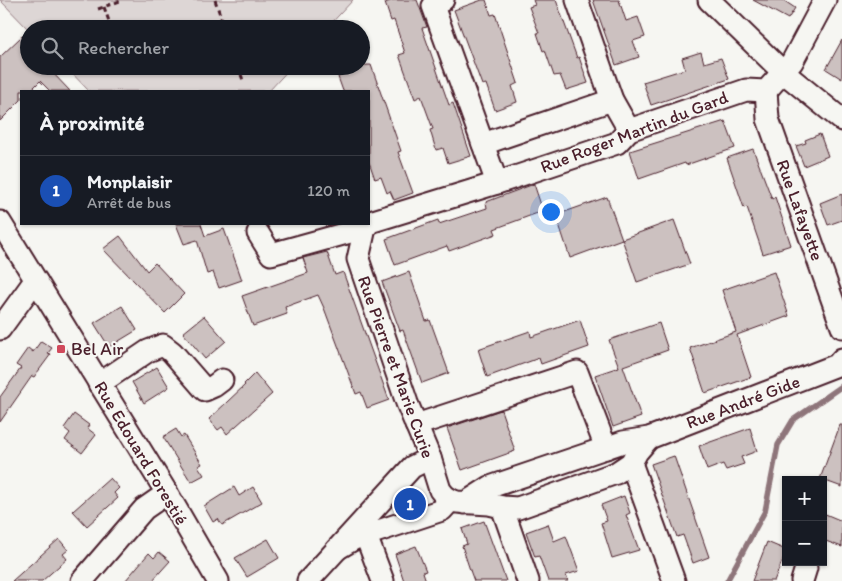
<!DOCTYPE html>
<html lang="fr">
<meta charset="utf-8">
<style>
body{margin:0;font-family:Itim,sans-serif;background:#20242c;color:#f1f3f6}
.controls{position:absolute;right:15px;bottom:15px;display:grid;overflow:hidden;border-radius:0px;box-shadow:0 1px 4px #0004}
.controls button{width:45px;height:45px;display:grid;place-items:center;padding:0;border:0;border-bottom:1px solid #363941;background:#171b24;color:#f1f3f6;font:25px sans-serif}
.you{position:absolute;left:550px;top:211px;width:18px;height:18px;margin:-12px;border:4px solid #fff;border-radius:50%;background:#1a73e8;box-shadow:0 0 0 8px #1a73e833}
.badge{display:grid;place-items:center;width:32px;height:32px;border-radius:50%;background:#1a73e8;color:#fff;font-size:16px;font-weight:700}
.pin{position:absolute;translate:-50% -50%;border:2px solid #fff;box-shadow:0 1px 5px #0006}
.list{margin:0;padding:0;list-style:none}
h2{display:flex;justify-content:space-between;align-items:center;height:65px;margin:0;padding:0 20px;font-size:21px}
h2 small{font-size:16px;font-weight:400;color:#9ea1a6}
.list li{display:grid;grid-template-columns:32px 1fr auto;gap:15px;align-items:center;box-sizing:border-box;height:70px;padding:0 20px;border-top:1px solid #363941}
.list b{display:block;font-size:19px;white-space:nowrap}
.list p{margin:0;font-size:16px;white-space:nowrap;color:#9ea1a6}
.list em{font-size:16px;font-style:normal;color:#9ea1a6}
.icon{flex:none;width:28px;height:28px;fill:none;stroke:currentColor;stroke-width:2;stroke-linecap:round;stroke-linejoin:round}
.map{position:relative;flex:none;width:842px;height:581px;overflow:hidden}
.search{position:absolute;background:#171b24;box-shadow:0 1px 4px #0004;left:20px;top:20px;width:350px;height:55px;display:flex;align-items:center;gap:12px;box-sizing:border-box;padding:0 18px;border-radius:28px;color:#9ea1a6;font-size:19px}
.panel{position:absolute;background:#171b24;box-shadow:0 1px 4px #0004;left:20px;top:90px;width:350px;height:135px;border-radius:0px}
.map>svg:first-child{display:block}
.green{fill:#ddd6d5;stroke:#947a80}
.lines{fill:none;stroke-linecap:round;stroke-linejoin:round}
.stream{stroke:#8e747a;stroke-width:5.5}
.building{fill:#ccc1c0;stroke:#4a1f2b}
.minor-casing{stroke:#4a1f2b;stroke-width:25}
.path{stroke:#4a1f2b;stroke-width:3;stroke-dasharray:5 4;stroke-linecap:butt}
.minor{stroke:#f6f6f2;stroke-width:21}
.poi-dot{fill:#d1495b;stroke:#f6f6f2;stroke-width:2}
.labels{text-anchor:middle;stroke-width:4;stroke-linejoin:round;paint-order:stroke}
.street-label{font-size:18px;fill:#4a1f2b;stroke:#f6f6f2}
.poi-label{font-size:18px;fill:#4a1f2b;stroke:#f6f6f2;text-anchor:start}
</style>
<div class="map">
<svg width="842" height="581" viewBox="0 0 842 581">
<rect width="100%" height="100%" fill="#f6f6f2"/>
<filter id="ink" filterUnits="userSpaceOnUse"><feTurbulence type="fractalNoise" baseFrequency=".02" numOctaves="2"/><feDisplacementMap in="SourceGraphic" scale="10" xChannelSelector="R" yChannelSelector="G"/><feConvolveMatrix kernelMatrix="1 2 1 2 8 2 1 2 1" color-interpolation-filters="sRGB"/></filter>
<g filter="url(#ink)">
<g class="green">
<polygon points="0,0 353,0 326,29 29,30"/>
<polygon points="65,66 292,66 269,91 89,91"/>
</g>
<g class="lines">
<polyline class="stream" points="727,581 765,511 778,445 793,420 842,386"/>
</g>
<g class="building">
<polygon points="393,0 417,0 427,27 422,28 449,105 453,103 471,156 448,163 443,148 436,150 430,130 433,129 421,96 415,99 399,55 405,53 394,20 391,21 385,3"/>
<polygon points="482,0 486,0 491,15 495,14 518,83 512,86 517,102 495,110 486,84 482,85 454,10"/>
<polygon points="533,0 556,0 577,58 579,57 588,83 566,90 560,75 554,76 545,50 543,51 537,33 539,33 529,7 535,5"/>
<polygon points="593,0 619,0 626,21 638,17 645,37 633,41 639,57 616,65"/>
<polygon points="753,0 783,0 795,8 788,19"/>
<polygon points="22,36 29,43 29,66 56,66 51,71 70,91 50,91 40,81 30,91 21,91 21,100 0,121 0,57"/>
<polygon points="842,40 842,79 826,69"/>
<polygon points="701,52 704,63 721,58 729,79 651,105 643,82 685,69 682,58"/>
<polygon points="371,65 401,151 398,152 413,193 394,200 390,191 387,193 381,177 375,179 369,162 369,91 343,91 338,77 343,75 339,66"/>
<polygon points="725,121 735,148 686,165 685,163 639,179 630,151"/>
<polygon points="820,134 828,156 804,166 796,146 806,143 805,140"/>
<polygon points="753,149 772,199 775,197 791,245 763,254 747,207 744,208 727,158"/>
<polygon points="534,184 543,211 494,229 496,234 449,251 447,246 395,265 386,239 438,220 439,224 487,208 486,202"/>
<polygon points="842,194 842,220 828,225 820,203"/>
<polygon points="607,197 622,239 674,220 690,264 637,282 622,239 570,258 556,215"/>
<polygon points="176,224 201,224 205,236 224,229 242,280 219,288 213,272 207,274 197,240 184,244"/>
<polygon points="120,236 147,271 155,263 184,294 165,313 103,249"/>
<polygon points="327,252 335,275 343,272 389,400 367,408 361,392 356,394 324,308 318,295 285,307 287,314 253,326 242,296 308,273 303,258"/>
<polygon points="409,272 426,321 430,320 449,373 422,383 403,330 400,331 382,282"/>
<polygon points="774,272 789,316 737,335 751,377 705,393 690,348 736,332 722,290"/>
<polygon points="122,306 137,330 109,347 94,323"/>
<polygon points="204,316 226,341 205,359 183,333"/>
<polygon points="580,320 589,347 541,364 539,358 487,377 478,349 530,331 531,337"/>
<polygon points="659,323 668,350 623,366 641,417 613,427 595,375 619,367 609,340"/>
<polygon points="41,341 52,348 48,353 51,354 34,377 32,376 0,422 0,397 21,368 16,365 28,348 33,352"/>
<polygon points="157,367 169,387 144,403 132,382"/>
<polygon points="255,373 272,394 227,434 222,427 218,430 209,419 245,385 244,384"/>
<polygon points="501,410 515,451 462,470 447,428"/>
<polygon points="74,414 89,425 87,428 96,435 82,453 65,440 70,433 64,428"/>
<polygon points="840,425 842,425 842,487 820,479"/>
<polygon points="750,428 757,451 741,457 744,464 726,470 723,464 707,470 699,446"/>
<polygon points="176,429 181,437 184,435 202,464 198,466 204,475 191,482 163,437"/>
<polygon points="674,456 709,557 693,563 683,535 677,537 651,464"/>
<polygon points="110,478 119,488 114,493 118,498 87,526 73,511"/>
<polygon points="234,487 239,496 253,487 262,502 222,525 218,519 213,522 204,506"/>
<polygon points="624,496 630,513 626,515 639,550 612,558 601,523 607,521 601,505"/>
<polygon points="823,513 842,521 842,547 823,540"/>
<polygon points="484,521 488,532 506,581 474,581 471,573 462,546 467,544 462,529"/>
<polygon points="548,524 554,541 566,536 579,571 566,575 568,581 548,581 539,556 535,557 526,532"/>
<polygon points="59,539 68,550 63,554 67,559 51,573 42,581 12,581"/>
<polygon points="268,539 279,558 247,577 235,558"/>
<polygon points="767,542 786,550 786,552 774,581 752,581"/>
<polygon points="416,546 426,571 423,572 426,581 404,581 395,554"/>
<polygon points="159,552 170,561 152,581 125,581 149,553 154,558"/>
</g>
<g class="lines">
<g class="minor-casing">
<g id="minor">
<polyline points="443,0 433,6 497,183"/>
<polyline points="577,0 612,100 629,130"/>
<polyline points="709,0 783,72 842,120"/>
<polyline points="766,91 768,119 842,327"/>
<polyline points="483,144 612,100"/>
<polyline points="0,222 167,493 218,581"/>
<polyline points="258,233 271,254 365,228"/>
<polyline points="0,329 31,286 37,282"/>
<polyline points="99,384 148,351 163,345 172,352 205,390 214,386 222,380"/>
<polyline points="416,425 577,372 606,448"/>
<polyline points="631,463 674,581"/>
<polyline points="451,500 445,496 440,490 430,458 407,403 358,259 365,228 370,222 497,183 617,143 629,130 746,90 766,91 792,62 825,0"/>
<polyline points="465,503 490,487 623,442 649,438 837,365 842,359"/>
<polyline points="502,507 528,581"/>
<polyline points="366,536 383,581"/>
<polyline points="337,549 354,539 442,510 451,500 457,502 489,504 502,507 518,508 616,473 631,463 637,452 649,438"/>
<polyline points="82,581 144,509 167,493"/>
<polyline points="308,581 412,467 430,458"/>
<polyline points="802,581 806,568"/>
</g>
</g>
<g class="path">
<polyline points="215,0 225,29"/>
<polyline points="104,7 110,24"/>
<polyline points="98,9 123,0"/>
<polyline points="238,66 244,83"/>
</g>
<use href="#minor" class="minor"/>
</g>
</g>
<rect class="poi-dot" x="56" y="344" width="10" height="10" rx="2.5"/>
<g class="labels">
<g class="street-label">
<text transform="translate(634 132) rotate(-21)" y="6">Rue Roger Martin du Gard</text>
<text transform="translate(800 210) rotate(70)" y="6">Rue Lafayette</text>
<text transform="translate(396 367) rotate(70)" y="6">Rue Pierre et Marie Curie</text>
<text transform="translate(743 402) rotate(-21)" y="6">Rue André Gide</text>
<text transform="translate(141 453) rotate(59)" y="6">Rue Edouard Forestié</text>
</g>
<g class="poi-label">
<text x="71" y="355">Bel Air</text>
</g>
</g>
</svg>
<div class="controls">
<button>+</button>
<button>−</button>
</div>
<div class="you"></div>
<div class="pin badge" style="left:410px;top:504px;background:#1a4fb4">1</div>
<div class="search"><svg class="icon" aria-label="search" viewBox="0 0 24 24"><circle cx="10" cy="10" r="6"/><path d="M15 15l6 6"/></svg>Rechercher</div>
<section class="panel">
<h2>À proximité<small></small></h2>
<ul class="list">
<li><span class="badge" style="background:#1a4fb4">1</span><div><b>Monplaisir</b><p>Arrêt de bus</p></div><em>120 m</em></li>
</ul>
</section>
</div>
